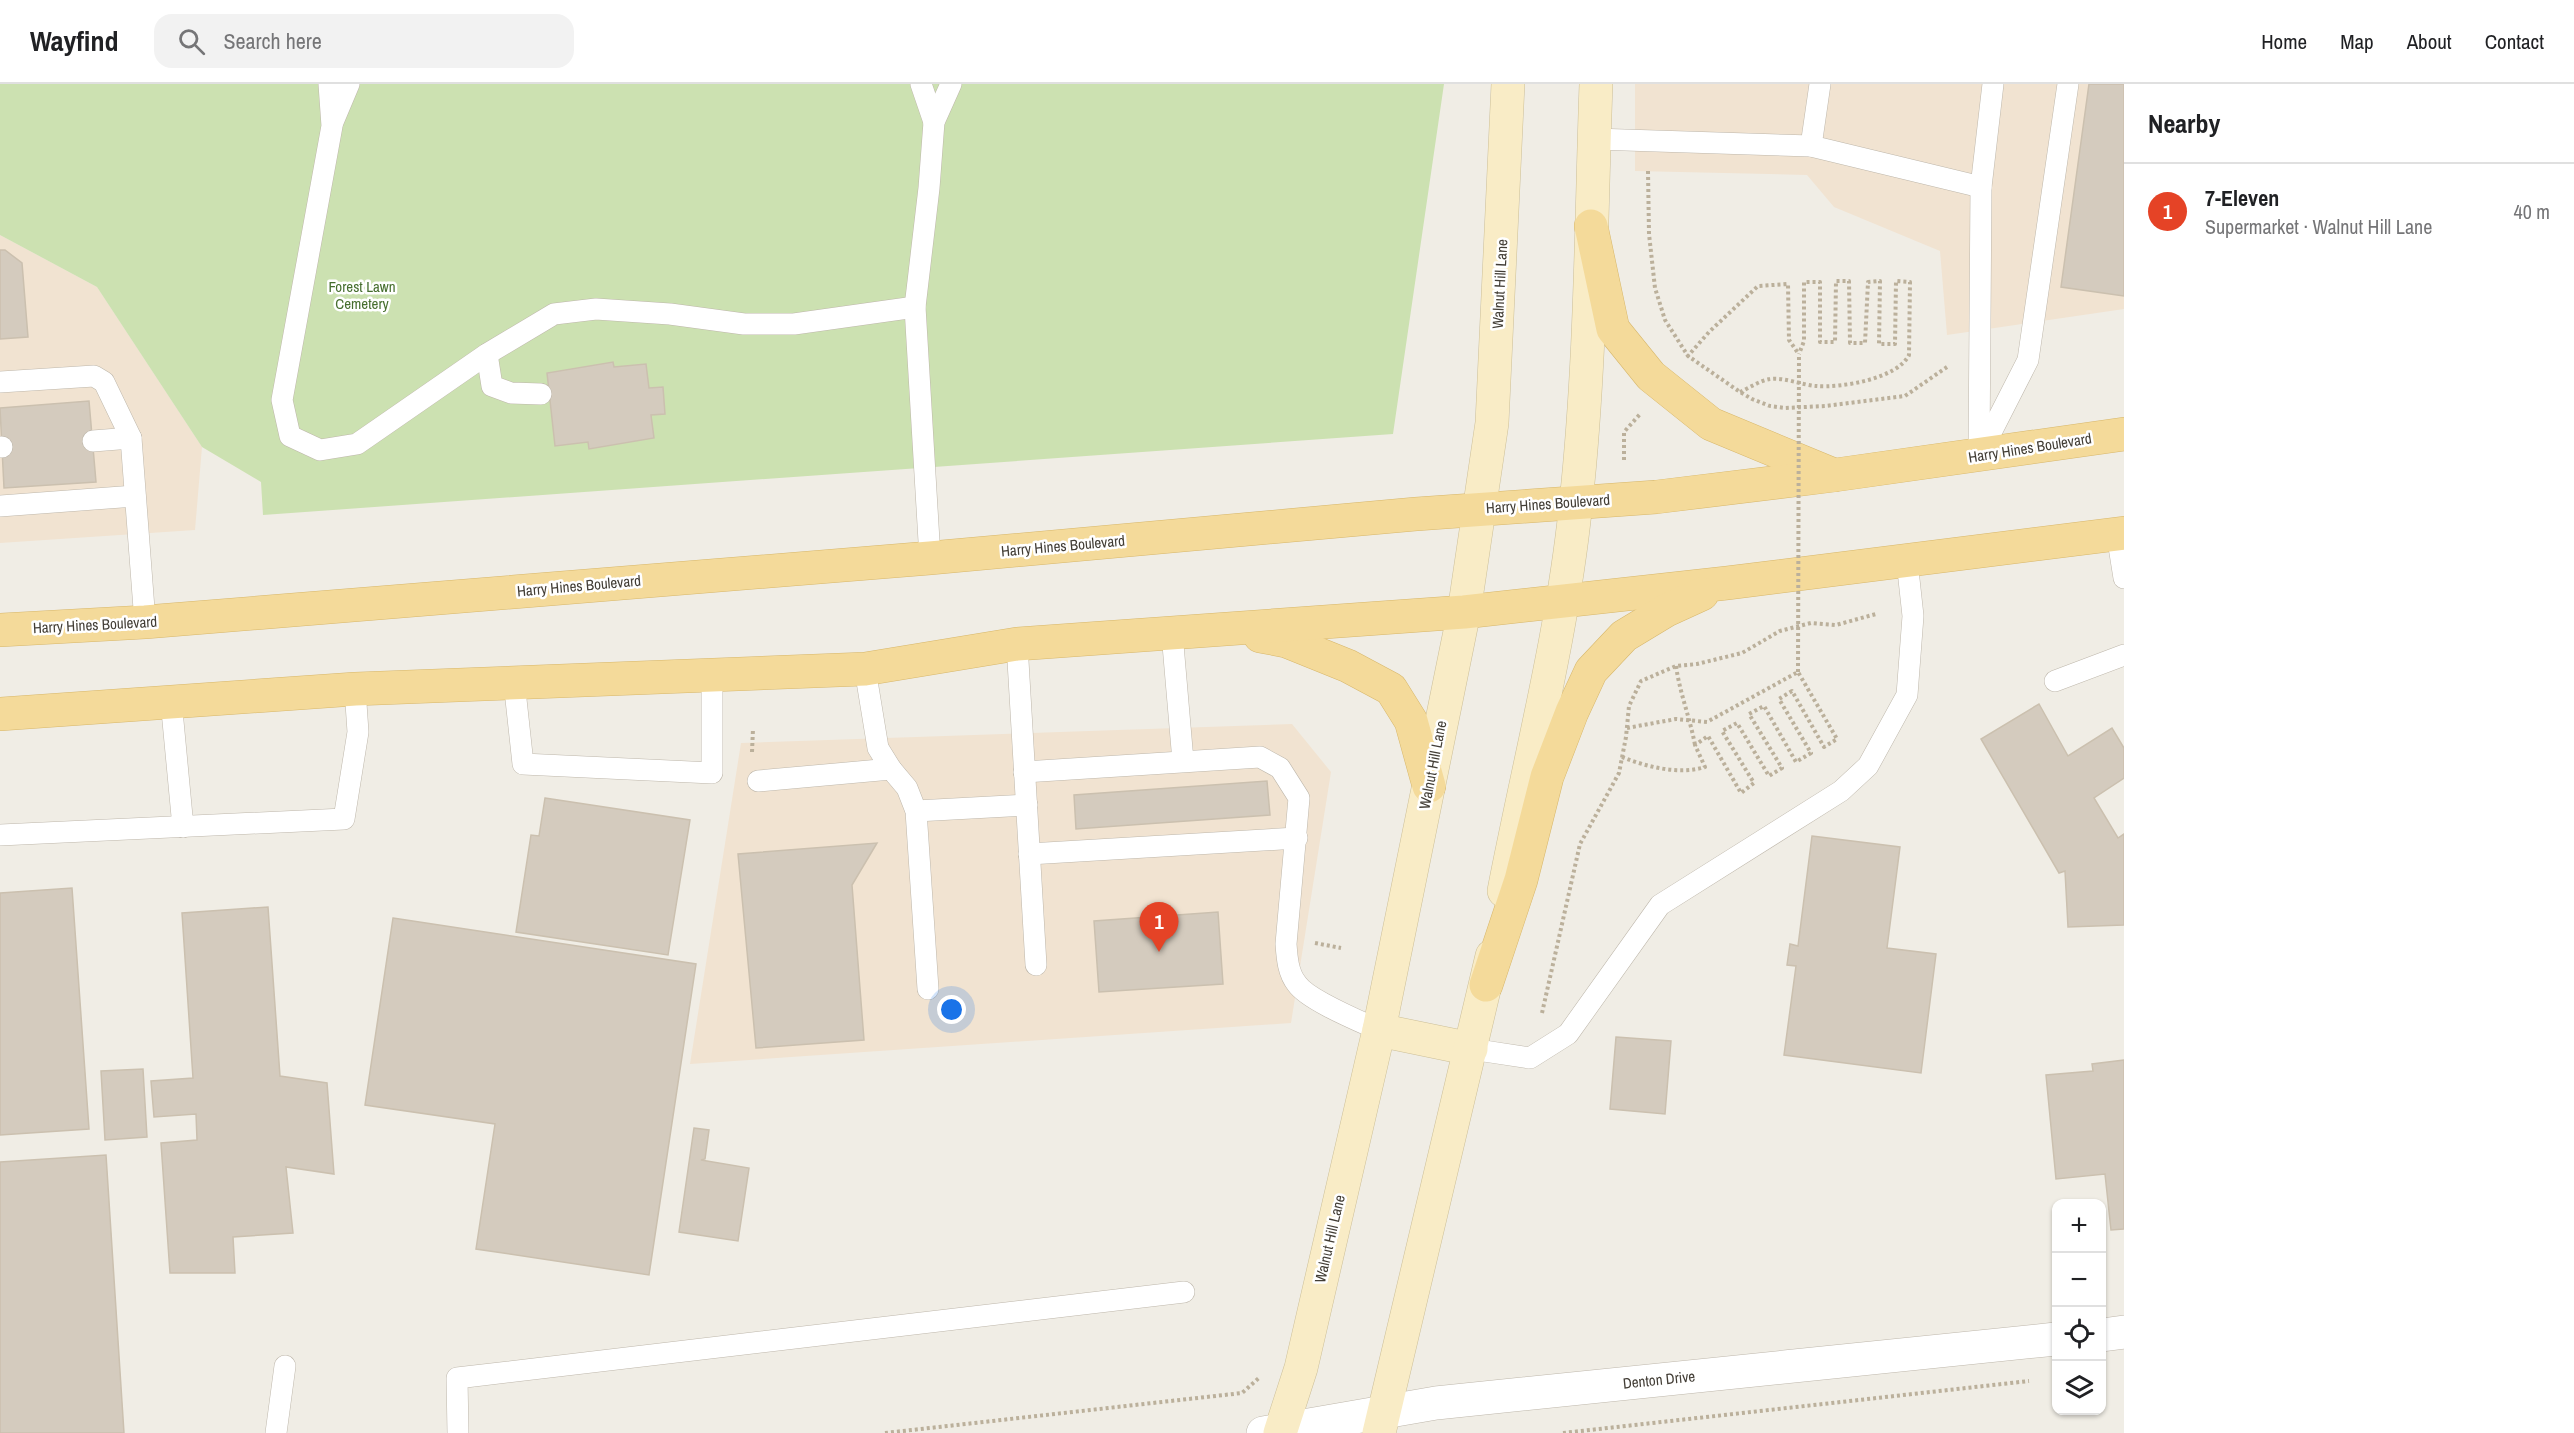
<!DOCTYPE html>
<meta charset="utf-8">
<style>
body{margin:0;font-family:"Archivo Narrow",sans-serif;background:#f2f2f2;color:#202124}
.controls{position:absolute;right:18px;bottom:18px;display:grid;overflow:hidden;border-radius:12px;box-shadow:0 2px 4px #0004}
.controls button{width:54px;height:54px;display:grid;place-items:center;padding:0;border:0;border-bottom:2px solid #e0e0e0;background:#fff;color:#202124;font:30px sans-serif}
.you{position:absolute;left:952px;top:926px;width:21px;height:21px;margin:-15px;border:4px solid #fff;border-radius:50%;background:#1a73e8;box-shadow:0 0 0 9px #1a73e833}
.badge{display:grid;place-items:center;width:39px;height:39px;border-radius:50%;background:#e54326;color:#fff;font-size:20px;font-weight:700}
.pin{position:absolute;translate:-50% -50px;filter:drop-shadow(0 2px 3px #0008)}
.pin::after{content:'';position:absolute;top:32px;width:21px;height:18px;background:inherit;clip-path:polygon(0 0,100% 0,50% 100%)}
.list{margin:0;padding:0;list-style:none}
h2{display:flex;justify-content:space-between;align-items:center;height:78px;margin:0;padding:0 24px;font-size:26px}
h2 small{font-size:20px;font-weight:400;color:#757577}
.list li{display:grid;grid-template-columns:39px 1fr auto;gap:18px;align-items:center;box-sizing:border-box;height:96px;padding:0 24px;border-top:2px solid #e0e0e0}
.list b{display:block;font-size:22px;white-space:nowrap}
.list p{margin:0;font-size:20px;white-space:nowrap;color:#757577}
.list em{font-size:20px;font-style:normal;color:#757577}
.icon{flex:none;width:33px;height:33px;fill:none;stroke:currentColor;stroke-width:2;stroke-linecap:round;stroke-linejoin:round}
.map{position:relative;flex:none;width:2124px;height:1349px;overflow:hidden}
header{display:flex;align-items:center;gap:36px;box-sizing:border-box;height:84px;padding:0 30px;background:#fff;border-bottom:2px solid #e0e0e0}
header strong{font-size:28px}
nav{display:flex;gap:33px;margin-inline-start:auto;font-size:21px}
.search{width:420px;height:54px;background:#f2f2f2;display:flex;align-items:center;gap:15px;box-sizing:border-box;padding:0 21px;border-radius:18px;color:#757577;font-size:22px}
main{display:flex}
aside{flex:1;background:#fff}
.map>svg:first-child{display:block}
.commercial{fill:#f1e3d1}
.green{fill:#cce1b1}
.building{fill:#d4cbbe;stroke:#cbc0af;stroke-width:1.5}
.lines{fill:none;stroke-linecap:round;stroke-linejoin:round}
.service-casing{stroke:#beb7ab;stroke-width:22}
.tertiary-casing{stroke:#beb7ab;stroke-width:34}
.secondary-casing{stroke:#ccbf98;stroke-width:34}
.primary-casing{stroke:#d7b76b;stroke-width:34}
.path{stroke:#bbb09b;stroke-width:4;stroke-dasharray:3 3;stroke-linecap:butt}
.service{stroke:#fff;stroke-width:21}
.tertiary{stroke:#fff;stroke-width:33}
.secondary{stroke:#f9ecc6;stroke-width:33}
.primary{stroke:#f4da9a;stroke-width:33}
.path-bridge{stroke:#bbb09b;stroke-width:4;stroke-dasharray:3 3;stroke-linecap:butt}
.labels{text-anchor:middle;stroke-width:5;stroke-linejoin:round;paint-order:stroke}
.street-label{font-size:15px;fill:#423d35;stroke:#fff}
.park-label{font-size:15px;fill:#466e2e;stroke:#fff}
</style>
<header>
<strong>Wayfind</strong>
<div class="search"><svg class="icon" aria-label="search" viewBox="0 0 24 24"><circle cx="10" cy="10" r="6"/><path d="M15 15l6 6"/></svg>Search here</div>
<nav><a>Home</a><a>Map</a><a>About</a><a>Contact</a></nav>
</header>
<main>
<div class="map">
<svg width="2124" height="1349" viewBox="0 0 2124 1349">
<rect width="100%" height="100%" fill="#f0ede5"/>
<g class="commercial">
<polygon points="1635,0 2124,0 2124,225 1947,251 1940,167 1834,123 1807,91 1635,87"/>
<polygon points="0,151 97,203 202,363 195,446 0,459"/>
<polygon points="1292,640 1331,688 1291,939 690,980 741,659"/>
</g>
<polygon class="green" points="0,0 1444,0 1393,350 263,431 261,398 202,363 97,203 0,151"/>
<g class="building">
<polygon points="2089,0 2124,0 2124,212 2061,203"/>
<polygon points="0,166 5,166 22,179 28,253 0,255"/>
<polygon points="613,278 614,283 646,280 649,304 663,303 665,330 651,331 654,354 589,365 588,358 555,362 547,289"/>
<polygon points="89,317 96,398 4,404 0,324"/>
<polygon points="2039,620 2068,672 2112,644 2124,664 2124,694 2094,714 2118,754 2124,750 2124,841 2068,843 2065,787 2059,789 1981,655"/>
<polygon points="1267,697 1270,731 1076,745 1074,711"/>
<polygon points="545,714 690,736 668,871 516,848 531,751 539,752"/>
<polygon points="1812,752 1900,763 1887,864 1936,870 1921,989 1784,971 1796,882 1787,881 1790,860 1798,862"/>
<polygon points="877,759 852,801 864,956 756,964 738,770"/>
<polygon points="72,804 89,1045 0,1051 0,809"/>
<polygon points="268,823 280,992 327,999 334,1090 286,1083 293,1149 233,1153 235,1189 170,1189 161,1059 197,1056 196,1030 154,1033 151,997 193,994 182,829"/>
<polygon points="1218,828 1223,900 1099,908 1094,837"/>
<polygon points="393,834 696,880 649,1191 476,1165 495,1040 365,1021"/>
<polygon points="1616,953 1671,957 1665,1030 1610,1025"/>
<polygon points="2124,976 2124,1145 2111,1146 2105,1090 2056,1095 2046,991 2093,987 2092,980"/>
<polygon points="143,985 147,1053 105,1056 101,987"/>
<polygon points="694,1044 709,1046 705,1075 701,1076 749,1084 738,1157 679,1148"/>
<polygon points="106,1071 124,1349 0,1349 0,1078"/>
</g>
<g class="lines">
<g class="service-casing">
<g id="service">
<polyline points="329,0 332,42 282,316 290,352 320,366 357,360 487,270 554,230 596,225 670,230 744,240 794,240 915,223"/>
<polyline points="921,0 934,38"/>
<polyline points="333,38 349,0"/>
<polyline points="1594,55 1811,62 1981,103"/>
<polyline points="1811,62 1820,0"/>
<polyline points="487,270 492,302 511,309 541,310"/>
<polyline points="0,298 94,292 104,298 131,354 145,538"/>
<polyline points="93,357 131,354"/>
<polyline points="0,363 2,363"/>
<polyline points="1979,368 1981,103 1993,0"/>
<polyline points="1979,372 2028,276 2068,0"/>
<polyline points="0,422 135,412"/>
<polyline points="2117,450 2124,494"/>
<polyline points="930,474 915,223 929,104 934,38 951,0"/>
<polyline points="1172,549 1183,677"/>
<polyline points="1017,560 1036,881"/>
<polyline points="865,585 878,664 891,685 907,704 916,727 928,905"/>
<polyline points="514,597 523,680 712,689 712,592"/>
<polyline points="2055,597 2124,571"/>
<polyline points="171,616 183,743"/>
<path d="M1024,688L1260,673L1280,684L1299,714L1286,860C1287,874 1288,889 1297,900C1308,916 1359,937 1379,946"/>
<polyline points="758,697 891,685"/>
<polyline points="916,727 1027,721"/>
<polyline points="0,751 344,735 358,648 355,605"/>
<polyline points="1029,770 1297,754"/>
<polyline points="1471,965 1530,974 1568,950 1660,821 1841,707 1868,682 1907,611 1913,532 1907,477"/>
<polyline points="276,1349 285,1282"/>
<polyline points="458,1349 457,1294 1184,1208"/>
</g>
</g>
<g class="tertiary-casing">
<g id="tertiary">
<polyline points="2102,1251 2124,1248"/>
<polyline points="1263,1349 1436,1319 2056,1255"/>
</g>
</g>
<g class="secondary-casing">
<g id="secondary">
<path d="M1504,807C1529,677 1563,549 1576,418C1591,279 1591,139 1596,0"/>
<polyline points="1379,946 1471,965"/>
<polyline points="1280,1349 1301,1284 1379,946 1464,528 1492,339 1508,0"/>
<polyline points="1379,1349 1492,872"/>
</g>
</g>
<g class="primary-casing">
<g id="primary">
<polyline points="1591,142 1613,245 1651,292 1711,340 1834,391"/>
<polyline points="0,546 145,538 930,474 1416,430 1656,413 1835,391 2124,350"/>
<polyline points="1260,552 1286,557 1348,582 1391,605 1411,637 1429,702"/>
<polyline points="0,630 355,605 865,585 1017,560 1464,528 1727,499 2124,449"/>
<polyline points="1486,901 1521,796 1547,693 1572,628 1591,587 1624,552 1667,526 1702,510"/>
</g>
</g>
<g class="path">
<polyline points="1648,87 1649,150 1655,204 1665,236 1688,272 1740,308 1752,315 1770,322 1785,324 1825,322 1905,312 1947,283"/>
<polyline points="1687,273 1709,248 1758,202 1788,200 1789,256 1798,269"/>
<path d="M1740,308C1749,304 1761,296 1770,295C1784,293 1802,301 1816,302C1841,304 1897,295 1909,271L1910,198L1896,197L1895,260H1879L1880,197L1868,198L1865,259H1850L1849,197H1836L1835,258H1820V198H1804V257L1799,270"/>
<polyline points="1624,376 1624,348 1641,329"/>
<path d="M1676,582C1680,610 1690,634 1695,661"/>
<polyline points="752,668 753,645"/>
<path d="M1622,673C1647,683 1679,691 1705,683L1695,661L1708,652L1741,709L1754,699L1722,647L1737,639L1769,692L1782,684L1749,630L1764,622L1796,678L1811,669L1779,615L1792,607L1824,663L1837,655L1798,588L1707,638L1676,635L1627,644"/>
<polyline points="1315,859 1341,864"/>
<polyline points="1542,929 1580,760 1619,689 1626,653 1629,622 1641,597 1676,582 1697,580 1742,569 1780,547 1811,539 1836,541 1876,530"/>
<polyline points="885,1349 1242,1309 1259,1294"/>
<polyline points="1563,1349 2029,1297"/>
</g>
<use href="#service" class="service"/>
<use href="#tertiary" class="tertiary"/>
<use href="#secondary" class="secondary"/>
<use href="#primary" class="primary"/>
<polyline class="path-bridge" points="1798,588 1799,270"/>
</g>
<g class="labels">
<g class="street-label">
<text transform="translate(1500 200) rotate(-87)" y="5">Walnut Hill Lane</text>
<text transform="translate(2030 364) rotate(-9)" y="5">Harry Hines Boulevard</text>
<text transform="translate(1548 420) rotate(-4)" y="5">Harry Hines Boulevard</text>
<text transform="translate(1063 462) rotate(-5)" y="5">Harry Hines Boulevard</text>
<text transform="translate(579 502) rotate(-5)" y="5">Harry Hines Boulevard</text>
<text transform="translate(95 541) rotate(-3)" y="5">Harry Hines Boulevard</text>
<text transform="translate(1433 681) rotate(-79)" y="5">Walnut Hill Lane</text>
<text transform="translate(1330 1155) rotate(-77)" y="5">Walnut Hill Lane</text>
<text transform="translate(1659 1296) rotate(-6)" y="5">Denton Drive</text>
</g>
<g class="park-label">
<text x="362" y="208">Forest Lawn<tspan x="362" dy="17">Cemetery</tspan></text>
</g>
</g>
</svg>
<div class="controls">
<button>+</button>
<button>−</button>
<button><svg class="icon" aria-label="locate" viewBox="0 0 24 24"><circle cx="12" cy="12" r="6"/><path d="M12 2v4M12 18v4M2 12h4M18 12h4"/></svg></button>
<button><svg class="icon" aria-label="layers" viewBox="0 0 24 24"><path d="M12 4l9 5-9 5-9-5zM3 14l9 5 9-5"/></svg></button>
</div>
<div class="you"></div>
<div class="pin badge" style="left:1159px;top:868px">1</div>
</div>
<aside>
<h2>Nearby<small></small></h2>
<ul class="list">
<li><span class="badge">1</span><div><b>7-Eleven</b><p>Supermarket · Walnut Hill Lane</p></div><em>40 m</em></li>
</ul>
</aside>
</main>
